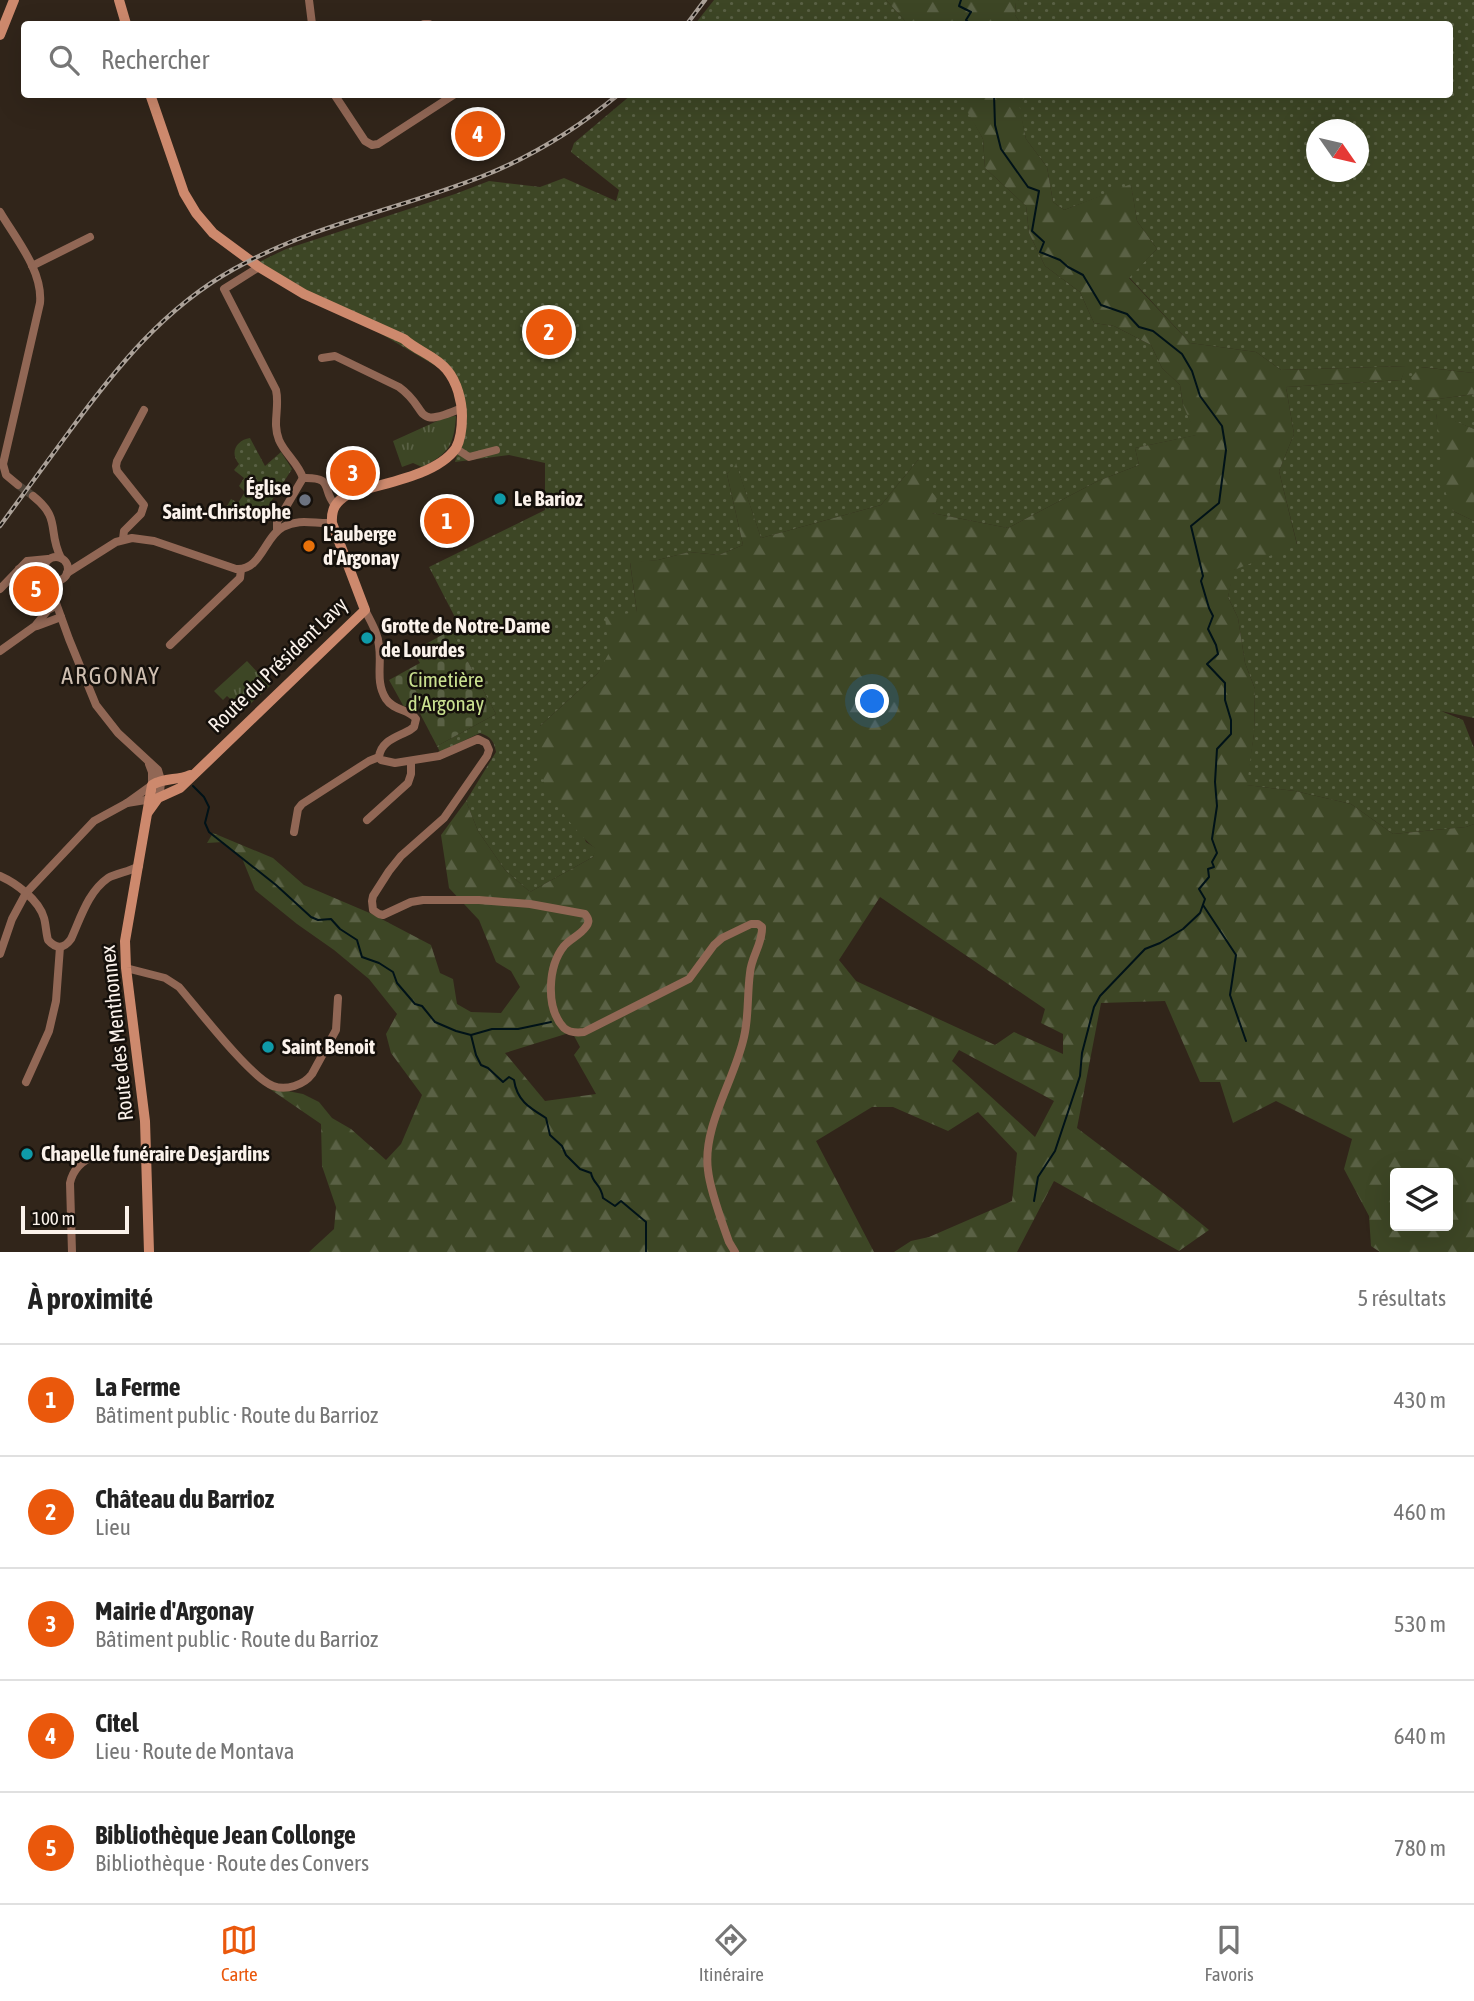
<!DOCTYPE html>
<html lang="fr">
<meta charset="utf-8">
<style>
body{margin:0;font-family:"Asap Condensed",sans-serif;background:#f6f6f6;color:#222}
.controls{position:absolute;right:21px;bottom:21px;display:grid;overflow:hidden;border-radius:7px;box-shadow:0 7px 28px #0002}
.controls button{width:63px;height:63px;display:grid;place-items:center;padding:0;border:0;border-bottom:2px solid #e0e0e0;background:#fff;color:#222;font:35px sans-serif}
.compass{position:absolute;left:1306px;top:119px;width:63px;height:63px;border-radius:50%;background:#fff;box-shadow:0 7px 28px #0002;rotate:124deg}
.scale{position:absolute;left:21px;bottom:18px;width:108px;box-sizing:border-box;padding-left:7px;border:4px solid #fbf2eb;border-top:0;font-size:19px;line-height:24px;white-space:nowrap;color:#fbf2eb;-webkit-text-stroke:5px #15100b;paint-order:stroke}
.you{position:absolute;left:873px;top:702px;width:24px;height:24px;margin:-18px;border:5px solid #fff;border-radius:50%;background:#1a73e8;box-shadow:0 0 0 10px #1a73e833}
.badge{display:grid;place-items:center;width:46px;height:46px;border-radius:50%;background:#ea580c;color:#fff;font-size:23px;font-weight:700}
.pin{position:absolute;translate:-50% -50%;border:4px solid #fff;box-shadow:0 2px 7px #0006}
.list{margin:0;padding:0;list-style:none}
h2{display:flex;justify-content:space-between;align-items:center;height:91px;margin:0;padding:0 28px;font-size:30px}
h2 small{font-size:23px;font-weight:400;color:#767676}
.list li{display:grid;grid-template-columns:46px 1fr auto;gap:21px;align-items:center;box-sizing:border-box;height:112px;padding:0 28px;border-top:2px solid #e0e0e0}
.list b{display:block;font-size:26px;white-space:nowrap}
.list p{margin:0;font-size:23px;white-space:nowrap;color:#767676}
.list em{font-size:23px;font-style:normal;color:#767676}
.icon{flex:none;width:38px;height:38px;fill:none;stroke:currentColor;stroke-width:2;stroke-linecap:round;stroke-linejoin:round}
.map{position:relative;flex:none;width:1474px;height:1252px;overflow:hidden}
.search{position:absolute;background:#fff;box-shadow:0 7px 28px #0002;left:21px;right:21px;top:21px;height:77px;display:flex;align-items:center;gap:18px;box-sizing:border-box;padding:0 24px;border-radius:7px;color:#767676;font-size:26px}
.sheet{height:651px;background:#fff}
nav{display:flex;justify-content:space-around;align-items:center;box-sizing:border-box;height:98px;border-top:2px solid #e0e0e0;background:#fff;font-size:19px;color:#767676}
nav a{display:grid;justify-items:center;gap:4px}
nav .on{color:#ea580c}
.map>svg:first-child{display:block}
.grass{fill:url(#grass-dots);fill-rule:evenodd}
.forest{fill:url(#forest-firs);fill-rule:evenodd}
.cemetery{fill:url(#cemetery-stones)}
.park{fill:url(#park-tufts)}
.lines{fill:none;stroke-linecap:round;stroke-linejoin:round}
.stream{stroke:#001218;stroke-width:2}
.street-tunnel{stroke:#4f4439;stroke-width:8;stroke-dasharray:8 4;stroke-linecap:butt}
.street{stroke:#916755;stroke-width:8}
.secondary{stroke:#cd896d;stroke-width:10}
.rail-casing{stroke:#aba198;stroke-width:4.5}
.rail{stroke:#15100b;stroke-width:2;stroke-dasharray:5;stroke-linecap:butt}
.culture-dot{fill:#0f9aa8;stroke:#15100b;stroke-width:2.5}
.worship-dot{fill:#6b7280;stroke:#15100b;stroke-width:2.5}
.food-dot{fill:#e8710a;stroke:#15100b;stroke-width:2.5}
.labels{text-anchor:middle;stroke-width:5;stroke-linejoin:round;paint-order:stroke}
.poi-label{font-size:21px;font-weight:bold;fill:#fbf2eb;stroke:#15100b;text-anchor:start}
.street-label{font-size:21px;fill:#fbf2eb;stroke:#15100b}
.park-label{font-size:21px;fill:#cae190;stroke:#15100b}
.quarter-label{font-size:24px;letter-spacing:2px;fill:#cebeb0;stroke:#15100b}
</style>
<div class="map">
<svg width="1474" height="1252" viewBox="0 0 1474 1252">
<defs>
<pattern id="grass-dots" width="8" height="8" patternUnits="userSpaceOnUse" patternTransform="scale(1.75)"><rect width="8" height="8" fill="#3d4625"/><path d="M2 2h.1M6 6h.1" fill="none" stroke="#5a6145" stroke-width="1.8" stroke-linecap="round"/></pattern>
<pattern id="forest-firs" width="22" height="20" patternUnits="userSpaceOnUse" patternTransform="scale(1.75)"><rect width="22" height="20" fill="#3d4625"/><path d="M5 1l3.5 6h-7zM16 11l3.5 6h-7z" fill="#5a6145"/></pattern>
<pattern id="cemetery-stones" width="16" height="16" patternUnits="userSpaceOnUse" patternTransform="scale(1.75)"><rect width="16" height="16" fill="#3d4625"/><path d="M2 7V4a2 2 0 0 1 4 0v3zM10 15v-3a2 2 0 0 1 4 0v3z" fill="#5a6145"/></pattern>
<pattern id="park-tufts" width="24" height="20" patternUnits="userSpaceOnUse" patternTransform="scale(1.75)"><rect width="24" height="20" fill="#3d4625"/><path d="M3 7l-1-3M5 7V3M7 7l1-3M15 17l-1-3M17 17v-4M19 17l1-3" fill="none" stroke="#5a6145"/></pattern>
</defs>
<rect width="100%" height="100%" fill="#31251a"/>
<g class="grass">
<polygon points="714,0 886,0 908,24 695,24"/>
<path d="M1019,0H1474V373L1421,367L1424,401L1474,394V429L1436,414L1453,511L1474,521V718L1441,711L1463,720L1474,748V824L1466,827L1393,834L1351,804L1295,791L1246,785L1254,734L1255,689L1245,663L1238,618L1228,597L1233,570L1297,544L1279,471L1294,434L1286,387L1401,380L1406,366L1281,370L1256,352L1190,343L1129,277L1157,249L1137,221L1131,185L1064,210L1053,202L1047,167L1026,139L1018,103L1027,94H1450V24H1021L1015,15L1016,1ZM1316,130H1358V172H1316Z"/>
<path d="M631,95H965V106L983,139L985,168L1026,206L1029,233L1045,266L1080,292L1094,323L1114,326L1151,345L1162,368L1180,385L1183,405L1197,435L1135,448L1139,465L1098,481L1008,528L932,513L918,460L881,505L761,538L736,464L727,474L743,545L719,555L689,552L658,560L630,563L637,612L598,673L540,726L586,842L597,849L593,857L530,892L505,870L478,831L466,801L496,752C494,741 491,737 480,733L440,752L437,746L496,714L451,630L459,625L429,567L545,510V463L509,455L455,462L462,437L451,375L259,262L286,249L455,194L489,181L540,187L564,178L616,201L619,190L571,152L574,143Z"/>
<path d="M250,438L265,466L281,452L292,469L265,511L260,507L248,521L227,506L231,499L238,503L245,492L239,486L244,478L234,470L239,464C229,452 237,440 250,438Z"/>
</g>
<g class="forest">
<polygon points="886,0 1019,0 1016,2 1015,15 1021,24 908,24"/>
<path d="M965,95H1027L1019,104L1026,139L1047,167L1053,202L1064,210L1131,184L1137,221L1157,249L1129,278L1190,343L1256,352L1281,370L1407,366L1401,380L1286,387L1294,434L1279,471L1297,545L1234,570L1228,597L1238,618L1245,663L1255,689L1254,734L1247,785L1295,791L1351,804L1393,834L1466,827L1474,824V1252H1380L1371,1246L1369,1216L1344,1169L1352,1139L1276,1101L1233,1123L1220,1082H1200L1165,1001L1101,1003L1077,1128L1171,1199L1209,1230L1179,1251L1054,1181L1017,1252H894L911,1241L929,1237L1012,1201L1017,1153L978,1112L948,1131L893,1107H872L816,1141L874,1252H309L334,1229L336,1207L322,1166L321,1124L267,1087L303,1094L319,1102L332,1118L351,1129L386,1160L401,1144L422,1095L391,1053L386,1034L397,1014L369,979L334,950L297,924L255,890L242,858L223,842L207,843L213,833L273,858L304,885L372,914L431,945L440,973L453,979L457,1004L471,1012L501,1013L520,987L511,971L496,962L479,920L449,888L441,835L466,801L478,831L505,870L530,892L593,857L596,849C579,837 543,791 540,770C538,756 540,740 540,726L598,673L609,653L605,617L637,612L630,562L658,560L689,552L719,555L743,545L727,474L736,463L761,538L881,505L918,460L929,471L925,484L937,498L932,513L1008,528L1098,481L1139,465L1135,448L1196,435L1183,405L1180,385L1162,368L1151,345L1114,326L1094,323L1080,292L1045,266L1029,233L1026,206L985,168L983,139L964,106ZM880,897L1045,1009L1041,1023L1063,1034V1054L1014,1032L995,1045L856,981L839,960ZM572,1032L580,1047L574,1055L596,1094L545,1101L505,1053ZM959,1050L1054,1101L1035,1137L952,1061ZM1395,1173H1448V1226H1395Z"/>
<polygon points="1420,367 1474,373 1474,394 1424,401 1411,378"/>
<polygon points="1436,413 1474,429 1474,521 1453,511 1445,491"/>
</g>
<polygon class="cemetery" points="451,630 496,714 437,746 414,702 404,707 389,680 420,663 414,653 415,650"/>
<g class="park">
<path d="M456,416C454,446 448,454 422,467L413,463L402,467L393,441L446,417Z"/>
<polygon points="247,661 270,686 250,704 235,703 227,696 223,700 214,691"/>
</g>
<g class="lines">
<g class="stream">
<polyline points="961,0 959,6 971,12 966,20 970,24"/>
<polyline points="994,94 995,125 1001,149 1028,187 1039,191 1032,231 1044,242 1040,252 1060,260 1068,267 1083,275 1101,305 1127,314 1139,327 1153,331 1182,354 1192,371 1200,396 1222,426 1226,450 1219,503 1191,526 1203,576 1201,581 1209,608 1213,616 1208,629 1216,645 1218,654 1207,664 1225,683 1225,700 1231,720 1231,734 1217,749 1215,782 1217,806 1212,839 1217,853 1212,862 1214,867 1208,869 1209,877 1199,889 1205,899 1200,913 1183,929 1160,943 1145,949 1100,996 1094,1007 1082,1053 1080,1076 1055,1151 1038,1177 1034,1201"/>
<path d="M193,786L204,797L209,807L205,823L209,832L276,885L311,917L318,920L331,919L340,929L357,940L362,957L379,963L393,972L397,983L415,1004L422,1006L435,1022L456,1031L471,1035L476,1055L481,1065L488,1068L503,1082L509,1077L514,1080C517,1101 530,1108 546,1118L550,1135L562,1146L566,1155L580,1169L591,1173C593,1184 601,1184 603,1198L615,1206L621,1201L646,1222V1252"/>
<polyline points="1203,905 1236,955 1230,995 1246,1041"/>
<polyline points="471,1035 492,1029 518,1029 551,1022"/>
</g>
<polyline class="street-tunnel" points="18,485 33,496"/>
<g class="street">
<polyline points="309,0 312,24"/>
<polyline points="424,24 429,24"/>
<polyline points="334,94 365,141 372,145 378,144 455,94"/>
<path d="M0,212C16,239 43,271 40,303L3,464L6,475L18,485"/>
<polyline points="32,266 90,237"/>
<path d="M259,267L224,289L276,390C280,407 272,423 279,440C285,454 298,463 303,478"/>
<path d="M322,358L335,356L399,387C431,410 411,430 462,408"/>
<polyline points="455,448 469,457 496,450"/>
<path d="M303,478C335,477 321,489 335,505"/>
<path d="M33,496C62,519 47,531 61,558"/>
<polyline points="277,530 277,522 303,478"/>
<polyline points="123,539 124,531 141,514 144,505 117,471 116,466 117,461 144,410"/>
<circle cx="56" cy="569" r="12"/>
<polyline points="19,569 29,568 44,573"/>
<path d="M67,573L116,542L132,538L154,541L236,569C261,571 264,537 283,527C300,518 314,524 332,523"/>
<path d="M47,578L69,639L96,705L118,733L158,770C162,780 162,788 158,798L127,803"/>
<polyline points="0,589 27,561 48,559"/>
<path d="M365,610C371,622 378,633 379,646C382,664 375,682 386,699C394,711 409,709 416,719L414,727L410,730C398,737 381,740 379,757L381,760L395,763L439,756L478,739L486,743L489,750L487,756L444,818L401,856L389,871L373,896L372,901L373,910L379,914L383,915L411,902L423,900H479L530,904L585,914C589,919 590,922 585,928C580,935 570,939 564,946C548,966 545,1008 564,1028C570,1033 577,1033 584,1032L689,979L714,945L722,938L751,924H758L762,927C763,943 751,957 750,973C747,995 749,1016 744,1037C735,1079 702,1127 708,1170C710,1191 722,1222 729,1242L735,1252"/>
<polyline points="37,626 61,617"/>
<polyline points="170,645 240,578 241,569"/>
<polyline points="0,651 35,626 48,610 56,606"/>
<polyline points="367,820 408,783 411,774 411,761"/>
<polyline points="294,832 298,809 302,804 369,761 379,757"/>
<path d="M0,876C16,883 39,900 44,918C46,925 46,933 48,940C56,949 64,949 71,939C81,917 88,892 108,878C117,873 129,872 139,866"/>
<polyline points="0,954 12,919 26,893 94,821 127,803 152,785 152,772 149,764"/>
<path d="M126,968L165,978L179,987C198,1009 250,1077 273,1086C286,1091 304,1085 312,1074L336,1030L338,998"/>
<polyline points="26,1082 49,1031 56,1001 60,947"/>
<path d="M72,1252L70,1183C73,1169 83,1160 96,1155L147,1153"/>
</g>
<g class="secondary">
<polyline points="119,0 126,24"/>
<polyline points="0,35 14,0"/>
<path d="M148,812L158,798L180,788L365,610L332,523C331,508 336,502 348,494C380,484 437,476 456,448C461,439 462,426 462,416C462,401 457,382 447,370C436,356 417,351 404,339L304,294L259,267L213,233L196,213L184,193L150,94"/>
<path d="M149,1252L145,1121L126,968L125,941L152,785C166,777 176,781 190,775"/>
</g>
<g class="rail-casing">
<g id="rail">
<polyline points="687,24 705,0"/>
<path d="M0,526C23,495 46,463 69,432C116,368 164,308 234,269C312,225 400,209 483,176C533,156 578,128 619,94"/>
</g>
</g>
<use href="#rail" class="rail"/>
</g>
<g class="culture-dot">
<circle cx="500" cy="499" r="7"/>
<circle cx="367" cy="638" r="7"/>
<circle cx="268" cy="1047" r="7"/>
<circle cx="27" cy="1154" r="7"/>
</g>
<circle class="worship-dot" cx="305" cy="500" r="7"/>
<circle class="food-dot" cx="309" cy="546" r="7"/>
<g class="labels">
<g class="poi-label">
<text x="291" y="495" text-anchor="end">Église<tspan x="291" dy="24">Saint-Christophe</tspan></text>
<text x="514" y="506">Le Barioz</text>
<text x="323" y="541">L'auberge<tspan x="323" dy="24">d'Argonay</tspan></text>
<text x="381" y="633">Grotte de Notre-Dame<tspan x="381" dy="24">de Lourdes</tspan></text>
<text x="282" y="1054">Saint Benoit</text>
<text x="41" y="1161">Chapelle funéraire Desjardins</text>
</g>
<g class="street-label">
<text transform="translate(278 665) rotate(-44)" y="7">Route du Président Lavy</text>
<text transform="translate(117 1033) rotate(-96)" y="7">Route des Menthonnex</text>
</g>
<g class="park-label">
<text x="446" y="687">Cimetière<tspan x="446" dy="24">d'Argonay</tspan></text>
</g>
<g class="quarter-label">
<text x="111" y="684">ARGONAY</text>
</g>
</g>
</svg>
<div class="controls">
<button><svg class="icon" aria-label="layers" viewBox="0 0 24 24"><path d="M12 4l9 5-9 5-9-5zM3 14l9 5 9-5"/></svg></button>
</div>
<svg class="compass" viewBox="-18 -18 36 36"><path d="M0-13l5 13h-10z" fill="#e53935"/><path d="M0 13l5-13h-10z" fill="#767676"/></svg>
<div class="scale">100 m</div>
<div class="you"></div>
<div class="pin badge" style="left:447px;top:521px">1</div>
<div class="pin badge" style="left:549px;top:332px">2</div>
<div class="pin badge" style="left:353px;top:473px">3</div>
<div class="pin badge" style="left:478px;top:134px">4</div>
<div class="pin badge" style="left:36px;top:589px">5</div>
<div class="search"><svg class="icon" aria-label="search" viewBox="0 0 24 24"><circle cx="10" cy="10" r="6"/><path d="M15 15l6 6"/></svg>Rechercher</div>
</div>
<section class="sheet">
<h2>À proximité<small>5 résultats</small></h2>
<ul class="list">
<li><span class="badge">1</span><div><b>La Ferme</b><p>Bâtiment public · Route du Barrioz</p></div><em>430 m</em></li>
<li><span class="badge">2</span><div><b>Château du Barrioz</b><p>Lieu</p></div><em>460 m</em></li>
<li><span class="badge">3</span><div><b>Mairie d'Argonay</b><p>Bâtiment public · Route du Barrioz</p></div><em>530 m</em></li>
<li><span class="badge">4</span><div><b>Citel</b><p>Lieu · Route de Montava</p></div><em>640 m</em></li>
<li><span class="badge">5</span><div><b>Bibliothèque Jean Collonge</b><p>Bibliothèque · Route des Convers</p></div><em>780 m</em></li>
</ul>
</section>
<nav>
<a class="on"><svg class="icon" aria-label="map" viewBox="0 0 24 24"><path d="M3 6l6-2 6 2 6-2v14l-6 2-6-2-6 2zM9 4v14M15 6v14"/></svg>Carte</a>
<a><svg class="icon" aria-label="directions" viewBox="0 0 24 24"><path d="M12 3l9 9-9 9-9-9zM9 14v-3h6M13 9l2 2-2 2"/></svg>Itinéraire</a>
<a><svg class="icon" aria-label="saved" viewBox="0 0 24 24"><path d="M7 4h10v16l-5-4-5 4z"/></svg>Favoris</a>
</nav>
